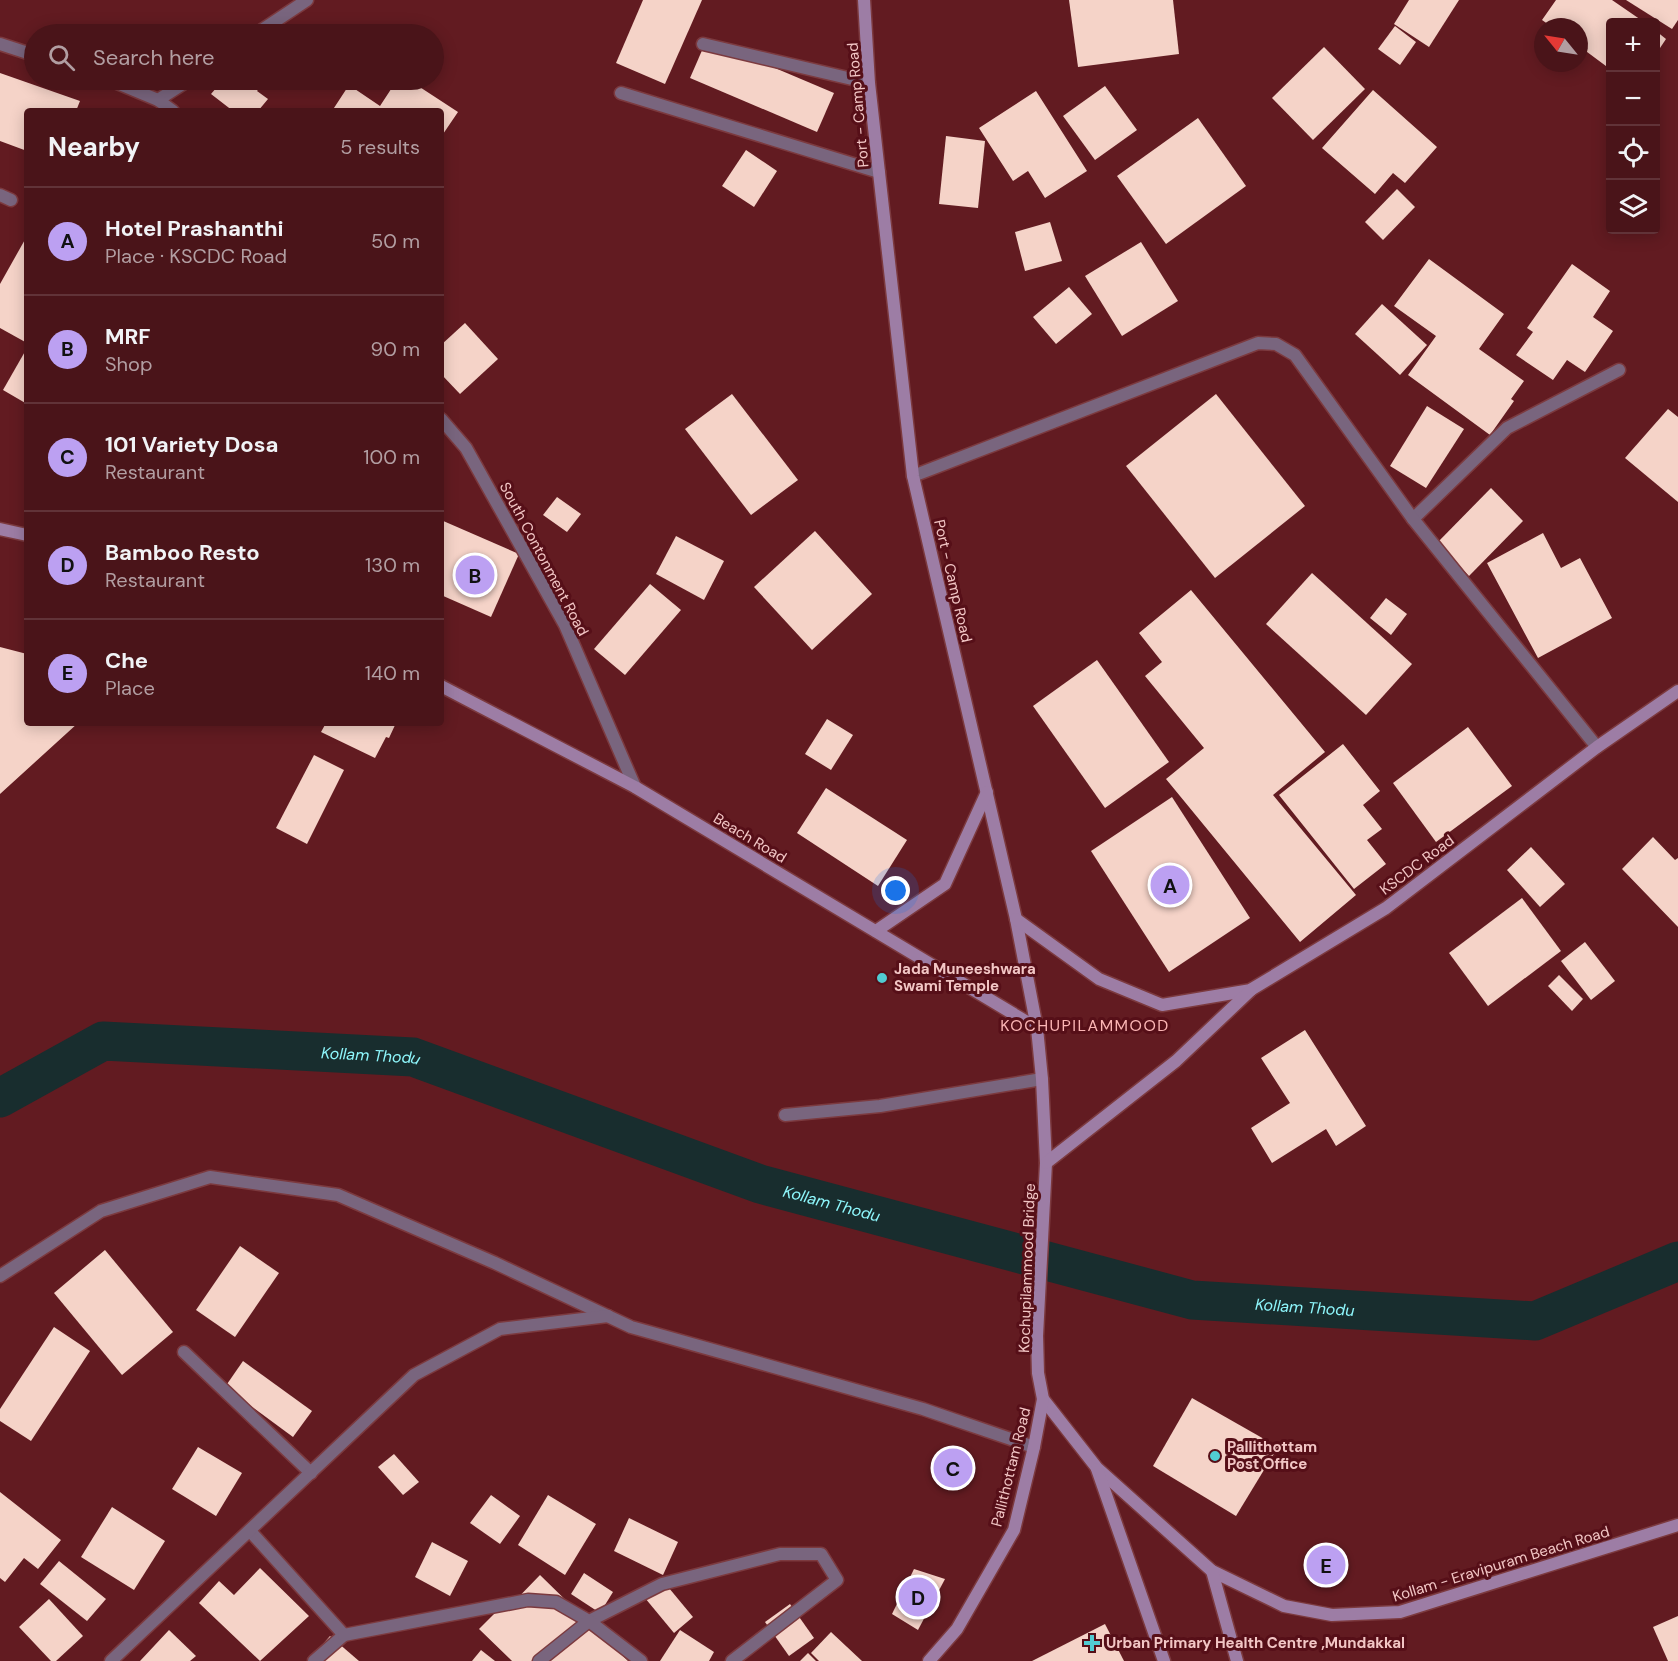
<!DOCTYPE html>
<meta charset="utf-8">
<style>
body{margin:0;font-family:"DM Sans",sans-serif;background:#542126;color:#f1f3f6}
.controls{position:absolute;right:18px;top:18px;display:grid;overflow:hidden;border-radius:6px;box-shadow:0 3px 15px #0003}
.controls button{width:54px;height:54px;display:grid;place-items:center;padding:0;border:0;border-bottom:2px solid #613338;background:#4a1419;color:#f1f3f6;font:30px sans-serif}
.compass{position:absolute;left:1534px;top:18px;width:54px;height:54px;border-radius:50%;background:#4a1419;box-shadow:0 3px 15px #0003;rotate:300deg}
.you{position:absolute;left:896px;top:891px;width:21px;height:21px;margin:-15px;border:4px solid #fff;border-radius:50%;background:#1a73e8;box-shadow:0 0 0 9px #1a73e833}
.badge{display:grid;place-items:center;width:39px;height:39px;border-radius:50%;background:#bca0f2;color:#111;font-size:20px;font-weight:700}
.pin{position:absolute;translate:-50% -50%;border:3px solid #fff;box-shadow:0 2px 6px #0006}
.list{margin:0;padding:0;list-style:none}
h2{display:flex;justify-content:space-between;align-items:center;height:78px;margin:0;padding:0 24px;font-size:26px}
h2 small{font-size:20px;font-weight:400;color:#b29ea2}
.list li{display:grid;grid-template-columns:39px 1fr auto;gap:18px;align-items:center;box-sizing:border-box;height:108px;padding:0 24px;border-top:2px solid #613338}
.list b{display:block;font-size:22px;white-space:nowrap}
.list p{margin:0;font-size:20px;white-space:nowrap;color:#b29ea2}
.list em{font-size:20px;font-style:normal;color:#b29ea2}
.icon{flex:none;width:33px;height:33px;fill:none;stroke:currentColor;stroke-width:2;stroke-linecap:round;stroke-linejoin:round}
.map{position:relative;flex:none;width:1678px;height:1661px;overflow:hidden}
.search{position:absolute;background:#4a1419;box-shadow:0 3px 15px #0003;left:24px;top:24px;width:420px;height:66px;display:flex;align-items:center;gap:15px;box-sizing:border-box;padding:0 21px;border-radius:33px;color:#b29ea2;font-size:22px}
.panel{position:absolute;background:#4a1419;box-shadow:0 3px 15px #0003;left:24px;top:108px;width:420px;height:618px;border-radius:6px}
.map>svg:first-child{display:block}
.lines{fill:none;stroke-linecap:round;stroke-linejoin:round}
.canal{stroke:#182d2e;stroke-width:39}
.building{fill:#f5d3c8}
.lane-casing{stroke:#7c3a3f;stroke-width:15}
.street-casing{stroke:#7c3a3f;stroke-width:15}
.secondary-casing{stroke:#7c3a3f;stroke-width:15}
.lane{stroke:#79657e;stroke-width:12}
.street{stroke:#79657e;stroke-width:12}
.secondary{stroke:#9d7da5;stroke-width:12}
.poi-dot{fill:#51ccd2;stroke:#560f18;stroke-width:2}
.labels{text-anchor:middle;stroke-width:6;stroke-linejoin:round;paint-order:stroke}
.street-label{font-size:15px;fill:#f2c6c5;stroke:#560f18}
.poi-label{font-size:15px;font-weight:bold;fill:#f2c6c5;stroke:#560f18;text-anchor:start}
.neighbourhood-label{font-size:16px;letter-spacing:1.5px;fill:#fcb6b5;stroke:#560f18}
.water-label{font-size:16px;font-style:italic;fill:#8ef7fc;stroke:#560f18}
</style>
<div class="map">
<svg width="1678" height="1661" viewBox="0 0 1678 1661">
<rect width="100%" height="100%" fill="#621b21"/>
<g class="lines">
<path class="canal" id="s1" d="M0,1098L103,1041L413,1057L760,1184L1192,1300L1535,1321L1678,1261"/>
</g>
<g class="building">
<polygon points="643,0 702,0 665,84 616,63"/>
<polygon points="1069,0 1173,0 1179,54 1078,67"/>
<polygon points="1409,0 1459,0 1429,47 1394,24"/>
<polygon points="1556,0 1612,0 1644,22 1610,22 1610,69 1579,46 1579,27 1552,27 1542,20"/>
<polygon points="1626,0 1678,0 1678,20 1672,29"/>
<polygon points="1395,26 1416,42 1400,65 1378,49"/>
<polygon points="1656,31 1666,39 1656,54"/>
<polygon points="707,39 834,93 817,132 690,78"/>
<polygon points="1324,47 1365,89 1313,140 1272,98"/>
<polygon points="0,73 80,101 76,111 27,111 27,151 0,141"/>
<polygon points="223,80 266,80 257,91 268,99 258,111 233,111 211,94"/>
<polygon points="397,80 409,80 458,112 441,137 441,111 332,111 349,85 380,106"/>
<polygon points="1105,86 1137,130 1095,160 1063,116"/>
<polygon points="1373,90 1437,147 1405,183 1393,173 1375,194 1322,148"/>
<polygon points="1036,91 1087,171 1045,198 1028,171 1013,181 979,128"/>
<polygon points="1198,118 1246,186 1166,244 1117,176"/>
<polygon points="946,136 985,141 978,208 939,204"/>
<polygon points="746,150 777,171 754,207 722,186"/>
<polygon points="1397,189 1415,207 1383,240 1365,222"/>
<polygon points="1050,222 1062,261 1025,271 1015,232"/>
<polygon points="27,236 27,343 0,328 0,284"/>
<polygon points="1141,242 1178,301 1122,336 1085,276"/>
<polygon points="1429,259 1504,314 1479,349 1524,381 1511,399 1514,401 1490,435 1408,375 1436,336 1394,306"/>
<polygon points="1572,264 1610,291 1593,317 1613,331 1585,372 1567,360 1553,380 1516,355 1533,332 1527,328"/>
<polygon points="1069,287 1092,314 1056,344 1033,317"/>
<polygon points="1382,304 1427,345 1400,375 1355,334"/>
<polygon points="465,323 498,359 460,394 441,374 441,345"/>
<polygon points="27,348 27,404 3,390"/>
<polygon points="732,394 798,480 751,515 685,429"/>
<polygon points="1216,394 1305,506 1215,578 1126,466"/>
<polygon points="1427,406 1464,429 1426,488 1390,466"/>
<polygon points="1668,409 1678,417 1678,502 1625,458"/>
<polygon points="1491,488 1523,521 1469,576 1437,543"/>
<polygon points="557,497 581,514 567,532 543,515"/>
<polygon points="441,520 519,554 491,617 441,595"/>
<polygon points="815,531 872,594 812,650 754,587"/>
<polygon points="1543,533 1561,568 1580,558 1612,618 1538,658 1487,563"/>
<polygon points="676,536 724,561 704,600 656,574"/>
<polygon points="1312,573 1412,664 1366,715 1266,624"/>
<polygon points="650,584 681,610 625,675 594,649"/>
<polygon points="1191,590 1325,752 1273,795 1356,895 1300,942 1166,779 1204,748 1145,676 1162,662 1139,633"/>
<polygon points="1386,598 1407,614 1391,635 1370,618"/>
<polygon points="0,647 27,654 27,723 78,723 0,794"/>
<polygon points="1097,660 1169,762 1105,808 1033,706"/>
<polygon points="827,719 853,735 831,770 805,754"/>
<polygon points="326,723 396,723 389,738 386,737 375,758 321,732"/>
<polygon points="1468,727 1512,786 1436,842 1393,783"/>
<polygon points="1343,744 1380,791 1363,805 1382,829 1367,840 1386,864 1354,889 1279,795"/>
<polygon points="314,755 344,770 307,844 276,828"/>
<polygon points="826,788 907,840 878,886 797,833"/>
<polygon points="1172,797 1250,918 1169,972 1091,851"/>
<polygon points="1653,837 1675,860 1678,858 1678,927 1622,869"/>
<polygon points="1531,847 1565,884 1540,907 1507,870"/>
<polygon points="1522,898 1561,951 1488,1006 1449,953"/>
<polygon points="1585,942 1615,981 1591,1000 1561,961"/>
<polygon points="1559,975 1583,999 1572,1011 1548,986"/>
<polygon points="1305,1030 1366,1126 1336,1146 1326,1129 1272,1163 1251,1128 1290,1103 1261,1058"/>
<polygon points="240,1246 279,1273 235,1337 196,1310"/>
<polygon points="105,1250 173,1332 122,1375 54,1293"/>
<polygon points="54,1327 90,1351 31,1441 0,1421 0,1409"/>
<polygon points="243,1361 312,1411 293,1437 225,1387"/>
<polygon points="1192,1398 1278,1447 1236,1516 1153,1466"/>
<polygon points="198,1447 242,1473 216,1516 172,1489"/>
<polygon points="394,1454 419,1482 403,1495 378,1467"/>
<polygon points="0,1492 61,1540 38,1569 24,1558 5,1582 0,1578"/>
<polygon points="491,1495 520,1516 500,1544 470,1523"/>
<polygon points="548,1495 596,1524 565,1575 518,1545"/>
<polygon points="112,1507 165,1541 134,1590 81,1557"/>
<polygon points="629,1518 678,1542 663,1575 614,1551"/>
<polygon points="432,1542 468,1561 450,1596 415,1577"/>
<polygon points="59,1561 106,1599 87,1621 40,1584"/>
<polygon points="260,1568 309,1616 260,1661 199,1603 219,1581 234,1595"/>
<polygon points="914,1569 945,1579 918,1630 892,1614"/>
<polygon points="584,1573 613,1592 600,1613 571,1594"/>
<polygon points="540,1575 628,1661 512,1661 479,1629 500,1608 504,1612"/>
<polygon points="664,1582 693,1617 674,1633 645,1598"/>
<polygon points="49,1599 83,1636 56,1661 51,1661 19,1627"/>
<polygon points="790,1604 814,1638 789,1656 765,1622"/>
<polygon points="1678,1616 1678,1661 1668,1661 1653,1627"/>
<polygon points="1105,1624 1124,1661 1032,1661"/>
<polygon points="169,1630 196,1656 190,1661 140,1661"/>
<polygon points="680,1630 714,1652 709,1661 660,1661"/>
<polygon points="831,1632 862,1661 819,1661 811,1653"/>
<polygon points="330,1636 359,1661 308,1661"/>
<polygon points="481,1650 495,1661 472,1661"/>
<polygon points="808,1653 816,1661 800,1661"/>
</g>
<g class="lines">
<g class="lane-casing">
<g id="lane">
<polyline points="256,34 307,0"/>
<polyline points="158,100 189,80"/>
<polyline points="1413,519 1507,428 1619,370"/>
<polyline points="785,1115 880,1106 1042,1079"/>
</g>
</g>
<g class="street-casing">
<g id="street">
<polyline points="0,44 34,55"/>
<polyline points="703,44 869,83"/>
<polyline points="110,80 158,100 173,111"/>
<polyline points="621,93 879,172"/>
<polyline points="0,195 11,200"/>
<polyline points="441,419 466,448 565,625 635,787"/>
<polyline points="913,476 1258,343 1276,344 1295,355 1413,519 1597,747"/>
<polyline points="0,1276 101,1211 210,1177 338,1195 495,1263 631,1327 923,1409 1034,1447"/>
<polyline points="184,1352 311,1473"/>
<polyline points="250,1531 344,1635 314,1661"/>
<polyline points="344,1635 528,1600 556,1602 589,1621 662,1584 780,1554 821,1554 837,1580 732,1661"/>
<polyline points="111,1661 414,1375 500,1329 608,1316"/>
<polyline points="539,1661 589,1621 641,1661"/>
</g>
</g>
<g class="secondary-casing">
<g id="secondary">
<polyline points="864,0 869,83 913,476 1016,919 1037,1028 1042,1079 1046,1163 1037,1336 1038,1373 1043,1399 1097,1468 1212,1571 1284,1606 1332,1615 1400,1612 1678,1525"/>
<polyline points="0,529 27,535"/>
<polyline points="441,686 635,787 1037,1028"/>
<polyline points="1016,919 1099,979 1162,1005 1251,990"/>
<polyline points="876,931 945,884 987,792"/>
<polyline points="1046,1163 1176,1061 1252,989 1386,908 1597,747 1678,691"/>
<polyline points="1097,1469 1164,1661"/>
<polyline points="1212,1571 1237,1661"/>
<polyline points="929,1661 957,1629 1014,1530 1034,1447 1043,1399"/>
</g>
</g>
<use href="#lane" class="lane"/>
<use href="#street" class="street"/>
<use href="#secondary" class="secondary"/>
</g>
<g class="poi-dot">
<circle cx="882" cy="978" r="6"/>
<circle cx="1215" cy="1456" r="6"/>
<path d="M1089 1634h6v6h6v6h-6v6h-6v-6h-6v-6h6z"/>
</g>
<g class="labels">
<g class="street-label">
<text transform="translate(858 105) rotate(-95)" y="5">Port - Camp Road</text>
<text transform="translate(544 559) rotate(62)" y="5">South Contonment Road</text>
<text transform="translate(953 581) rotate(77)" y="5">Port - Camp Road</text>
<text transform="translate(750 838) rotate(31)" y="5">Beach Road</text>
<text transform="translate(1417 865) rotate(-37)" y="5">KSCDC Road</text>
<text transform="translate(1027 1268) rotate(-88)" y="5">Kochupilammood Bridge</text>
<text transform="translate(1011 1467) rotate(-76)" y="5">Pallithottam Road</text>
<text transform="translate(1501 1564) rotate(-17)" y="5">Kollam - Eravipuram Beach Road</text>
</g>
<g class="poi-label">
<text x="894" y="974">Jada Muneeshwara<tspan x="894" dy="17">Swami Temple</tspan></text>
<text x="1227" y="1452">Pallithottam<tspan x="1227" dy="17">Post Office</tspan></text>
<text x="1106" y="1648">Urban Primary Health Centre ,Mundakkal</text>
</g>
<g class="neighbourhood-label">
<text x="1085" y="1031">KOCHUPILAMMOOD</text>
</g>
<g class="water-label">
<text dy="6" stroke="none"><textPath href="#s1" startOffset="386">Kollam Thodu</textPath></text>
<text dy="6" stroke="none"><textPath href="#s1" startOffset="872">Kollam Thodu</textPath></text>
<text dy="6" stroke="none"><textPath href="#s1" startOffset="1358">Kollam Thodu</textPath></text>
</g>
</g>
</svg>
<div class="controls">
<button>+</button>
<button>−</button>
<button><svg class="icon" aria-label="locate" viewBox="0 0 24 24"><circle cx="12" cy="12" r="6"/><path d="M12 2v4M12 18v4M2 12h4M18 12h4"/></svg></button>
<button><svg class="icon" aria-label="layers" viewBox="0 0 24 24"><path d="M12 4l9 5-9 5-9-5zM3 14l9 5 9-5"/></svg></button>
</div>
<svg class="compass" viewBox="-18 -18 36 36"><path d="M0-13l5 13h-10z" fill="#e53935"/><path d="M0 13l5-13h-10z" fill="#b29ea2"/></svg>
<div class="you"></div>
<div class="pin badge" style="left:1170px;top:885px">A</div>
<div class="pin badge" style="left:475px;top:575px">B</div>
<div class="pin badge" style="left:953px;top:1468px">C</div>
<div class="pin badge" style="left:918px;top:1597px">D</div>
<div class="pin badge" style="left:1326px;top:1565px">E</div>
<div class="search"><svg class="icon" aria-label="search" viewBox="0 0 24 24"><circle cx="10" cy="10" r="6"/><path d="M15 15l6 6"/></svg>Search here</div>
<section class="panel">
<h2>Nearby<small>5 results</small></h2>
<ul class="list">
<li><span class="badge">A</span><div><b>Hotel Prashanthi</b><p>Place · KSCDC Road</p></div><em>50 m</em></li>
<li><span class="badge">B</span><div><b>MRF</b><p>Shop</p></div><em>90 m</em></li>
<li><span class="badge">C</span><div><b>101 Variety Dosa</b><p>Restaurant</p></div><em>100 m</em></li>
<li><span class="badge">D</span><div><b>Bamboo Resto</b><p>Restaurant</p></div><em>130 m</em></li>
<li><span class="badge">E</span><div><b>Che</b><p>Place</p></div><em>140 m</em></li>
</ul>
</section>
</div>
